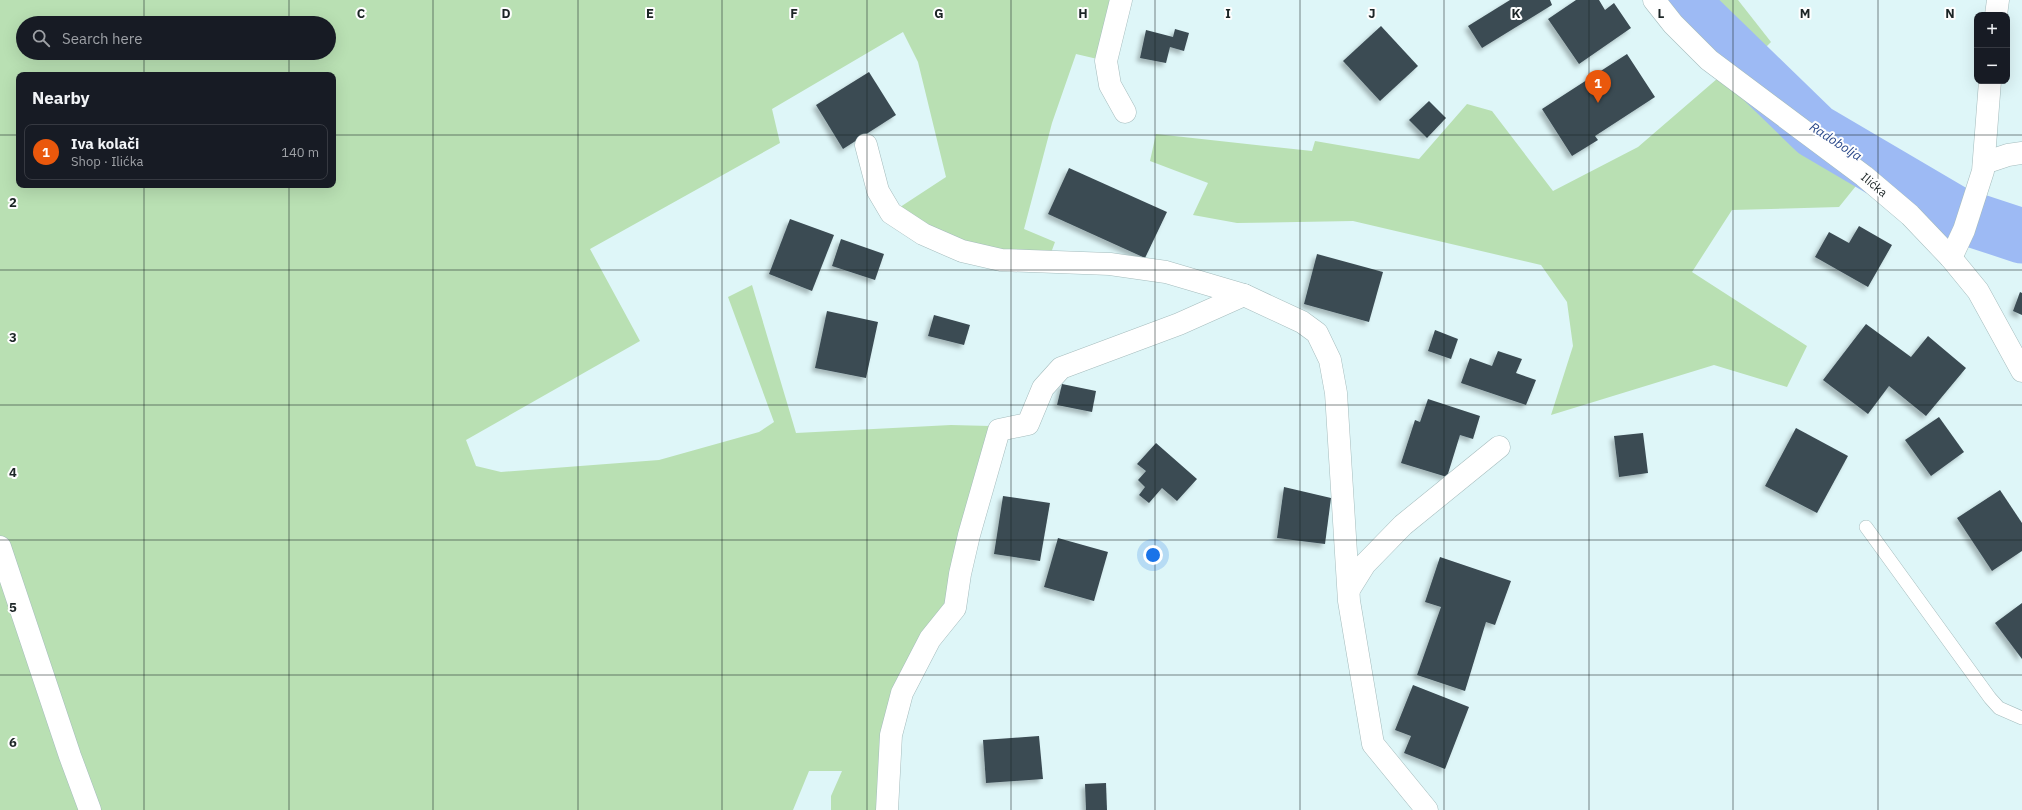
<!DOCTYPE html>
<meta charset="utf-8">
<style>
body{margin:0;font-family:"IBM Plex Sans",sans-serif;background:#242831;color:#f1f3f6}
.controls{position:absolute;right:12px;top:12px;display:grid;overflow:hidden;border-radius:8px;box-shadow:0 4px 16px #0002}
.controls button{width:36px;height:36px;display:grid;place-items:center;padding:0;border:0;border-bottom:1px solid #363941;background:#171b24;color:#f1f3f6;font:20px sans-serif}
.you{position:absolute;left:1153px;top:555px;width:14px;height:14px;margin:-10px;border:3px solid #fff;border-radius:50%;background:#1a73e8;box-shadow:0 0 0 6px #1a73e833}
.badge{display:grid;place-items:center;width:26px;height:26px;border-radius:50%;background:#ea580c;color:#fff;font-size:13px;font-weight:700}
.pin{position:absolute;translate:-50% -33px;filter:drop-shadow(0 1px 2px #0008)}
.pin::after{content:'';position:absolute;top:21px;width:14px;height:12px;background:inherit;clip-path:polygon(0 0,100% 0,50% 100%)}
.list{margin:0;padding:0;list-style:none}
h2{display:flex;justify-content:space-between;align-items:center;height:52px;margin:0;padding:0 16px;font-size:17px}
h2 small{font-size:13px;font-weight:400;color:#9ea1a6}
.list li{display:grid;grid-template-columns:26px 1fr auto;gap:12px;align-items:center;box-sizing:border-box;height:56px;margin:0 8px 8px;padding:0 8px;border:1px solid #363941;border-radius:8px}
.list b{display:block;font-size:15px;white-space:nowrap}
.list p{margin:0;font-size:13px;white-space:nowrap;color:#9ea1a6}
.list em{font-size:13px;font-style:normal;color:#9ea1a6}
.icon{flex:none;width:22px;height:22px;fill:none;stroke:currentColor;stroke-width:2;stroke-linecap:round;stroke-linejoin:round}
.map{position:relative;flex:none;width:2022px;height:810px;overflow:hidden}
.search{position:absolute;background:#171b24;box-shadow:0 4px 16px #0002;left:16px;top:16px;width:320px;height:44px;display:flex;align-items:center;gap:10px;box-sizing:border-box;padding:0 14px;border-radius:22px;color:#9ea1a6;font-size:15px}
.panel{position:absolute;background:#171b24;box-shadow:0 4px 16px #0002;left:16px;top:72px;width:320px;height:116px;border-radius:8px}
.map>svg:first-child{display:block}
.green{fill:#b9e0b3;fill-rule:evenodd}
.lines{fill:none;stroke-linecap:round;stroke-linejoin:round}
.river{stroke:#9dbaf4;stroke-width:55}
.building{fill:#3b4b53;filter:url(#shadow)}
.service-casing{stroke:#a5bcbd;stroke-width:14}
.minor-casing{stroke:#a5bcbd;stroke-width:23}
.service{stroke:#fff;stroke-width:13}
.minor{stroke:#fff;stroke-width:22}
.grid{fill:none;stroke:#1c2526;stroke-width:1;stroke-opacity:0.55}
.labels{text-anchor:middle;stroke-width:4;stroke-linejoin:round;paint-order:stroke}
.street-label{font-size:12px;fill:#1c2526;stroke:#fefefe}
.water-label{font-size:13px;font-style:italic;fill:#264588;stroke:#fefefe}
.grid-label{font-size:13px;text-anchor:middle;font-weight:bold;fill:#1c2526;stroke:#fefefe;stroke-width:4;stroke-linejoin:round;paint-order:stroke}
</style>
<div class="map">
<svg width="2022" height="810" viewBox="0 0 2022 810">
<defs>
<filter id="shadow"><feDropShadow dx="-3.5" dy="3.5" stdDeviation="2" flood-color="#0004"/></filter>
</defs>
<rect width="100%" height="100%" fill="#def6f8"/>
<g class="green">
<path d="M0,0H1121L1106,61L1076,54L1052,123L1024,229L1055,242L1048,261H1010L891,213L946,177L918,62L903,32L772,109L780,143L590,249L640,341L466,440L476,466L501,472L659,460L759,432L774,422L728,297L752,285L796,433L951,425L990,426L960,574L917,662L887,810H831V796L842,771H809L793,810H0ZM23,23H329V53H23ZM19,75H333V185H19Z"/>
<polygon points="1696,0 1738,0 1771,42 1762,51"/>
<polygon points="1725,72 1864,176 1839,207 1732,210 1692,272 1807,346 1787,387 1714,365 1551,415 1573,346 1567,302 1541,265 1353,221 1237,223 1193,215 1208,183 1150,161 1156,134 1312,151 1315,141 1419,159 1467,104 1492,111 1553,191 1638,147"/>
</g>
<g class="lines">
<polyline class="river" points="1680,0 1815,131 1958,215 2022,236"/>
</g>
<g class="building">
<polygon points="1510,0 1550,0 1552,5 1482,48 1468,26"/>
<polygon points="1576,0 1599,0 1605,10 1614,3 1631,28 1579,64 1548,19"/>
<polygon points="1381,26 1418,66 1380,101 1343,61"/>
<polygon points="1175,29 1189,33 1184,51 1170,47 1166,63 1140,58 1146,30 1173,37"/>
<polygon points="1627,54 1655,97 1595,136 1598,140 1572,156 1542,109"/>
<polygon points="869,72 896,115 843,149 816,105"/>
<polygon points="1429,101 1446,118 1427,138 1409,120"/>
<polygon points="1069,168 1167,212 1145,258 1048,214"/>
<polygon points="790,219 834,235 812,291 769,274"/>
<polygon points="1859,226 1892,245 1868,287 1815,257 1829,232 1849,243"/>
<polygon points="841,239 884,254 875,280 832,266"/>
<polygon points="1317,254 1383,272 1369,322 1304,304"/>
<polygon points="2020,292 2022,293 2022,315 2013,311"/>
<polygon points="827,311 878,322 866,378 815,368"/>
<polygon points="934,315 970,325 964,345 928,336"/>
<polygon points="1866,324 1911,357 1928,336 1966,368 1926,416 1889,386 1868,414 1823,380"/>
<polygon points="1435,330 1458,339 1451,359 1428,351"/>
<polygon points="1498,351 1522,359 1516,373 1536,380 1526,405 1461,383 1470,358 1492,366"/>
<polygon points="1062,384 1096,391 1092,412 1057,405"/>
<polygon points="1428,399 1480,416 1473,439 1460,435 1447,477 1401,463 1415,420 1420,422"/>
<polygon points="1939,417 1964,452 1931,476 1905,440"/>
<polygon points="1796,428 1848,456 1817,513 1765,486"/>
<polygon points="1643,433 1648,473 1619,477 1614,436"/>
<polygon points="1156,443 1197,479 1177,501 1162,488 1149,503 1139,495 1145,487 1138,480 1146,471 1137,464"/>
<polygon points="1284,487 1331,498 1325,544 1277,538"/>
<polygon points="2000,490 2022,523 2022,551 1992,571 1957,518"/>
<polygon points="1003,496 1050,503 1040,561 994,554"/>
<polygon points="1058,538 1108,552 1094,601 1044,587"/>
<polygon points="1440,557 1511,581 1495,625 1486,622 1465,691 1417,675 1441,607 1425,602"/>
<polygon points="2022,603 2022,659 1995,623"/>
<polygon points="1413,685 1469,707 1445,769 1404,753 1411,736 1395,730"/>
<polygon points="1039,736 1043,779 986,783 983,740"/>
<polygon points="1106,783 1107,810 1086,810 1085,784"/>
</g>
<g class="lines">
<g class="service-casing">
<polyline id="service" points="1866,527 1990,698 1999,708 2022,718"/>
</g>
<g class="minor-casing">
<g id="minor">
<polyline points="1121,0 1106,61 1110,85 1125,112"/>
<polyline points="1654,0 1673,24 1709,60 1864,176 1910,215 1951,258 1978,291 2022,371"/>
<polyline points="1996,15 1998,0"/>
<polyline points="866,145 878,191 891,213 923,234 962,251 1001,260 1110,264 1166,272 1244,295 1302,322 1317,333 1330,360 1336,393 1349,601 1373,744 1427,810"/>
<polyline points="1984,163 2008,155 2022,153"/>
<polyline points="1951,258 1964,230 1983,171 1990,81"/>
<polyline points="0,547 70,756 90,810"/>
<polyline points="1350,588 1365,564 1403,525 1499,447"/>
<polyline points="887,810 891,735 902,693 930,639 955,608 960,574 969,535 999,430 1028,424 1043,388 1061,368 1179,324 1244,295"/>
</g>
</g>
<use href="#service" class="service"/>
<use href="#minor" class="minor"/>
</g>
<path class="grid" d="M144,0V23M289,0V23M433,0V810M578,0V810M722,0V810M867,0V810M1011,0V810M1155,0V810M1300,0V810M1444,0V810M1589,0V810M1733,0V810M1878,0V810M144,53V75M289,53V75M0,135H19M333,135H2022M144,185V810M289,185V810M0,270H2022M0,405H2022M0,540H2022M0,675H2022"/>
<g class="labels">
<g class="street-label">
<text transform="translate(1874 185) rotate(40)" y="4">Ilićka</text>
</g>
<g class="water-label">
<text transform="translate(1836 141) rotate(33)" y="5">Radobolja</text>
</g>
</g>
<g class="grid-label">
<text x="361" y="18">C</text>
<text x="506" y="18">D</text>
<text x="650" y="18">E</text>
<text x="794" y="18">F</text>
<text x="939" y="18">G</text>
<text x="1083" y="18">H</text>
<text x="1228" y="18">I</text>
<text x="1372" y="18">J</text>
<text x="1516" y="18">K</text>
<text x="1661" y="18">L</text>
<text x="1805" y="18">M</text>
<text x="1950" y="18">N</text>
<text x="13" y="207">2</text>
<text x="13" y="342">3</text>
<text x="13" y="477">4</text>
<text x="13" y="612">5</text>
<text x="13" y="747">6</text>
</g>
</svg>
<div class="controls">
<button>+</button>
<button>−</button>
</div>
<div class="you"></div>
<div class="pin badge" style="left:1598px;top:103px">1</div>
<div class="search"><svg class="icon" aria-label="search" viewBox="0 0 24 24"><circle cx="10" cy="10" r="6"/><path d="M15 15l6 6"/></svg>Search here</div>
<section class="panel">
<h2>Nearby<small></small></h2>
<ul class="list">
<li><span class="badge">1</span><div><b>Iva kolači</b><p>Shop · Ilićka</p></div><em>140 m</em></li>
</ul>
</section>
</div>
